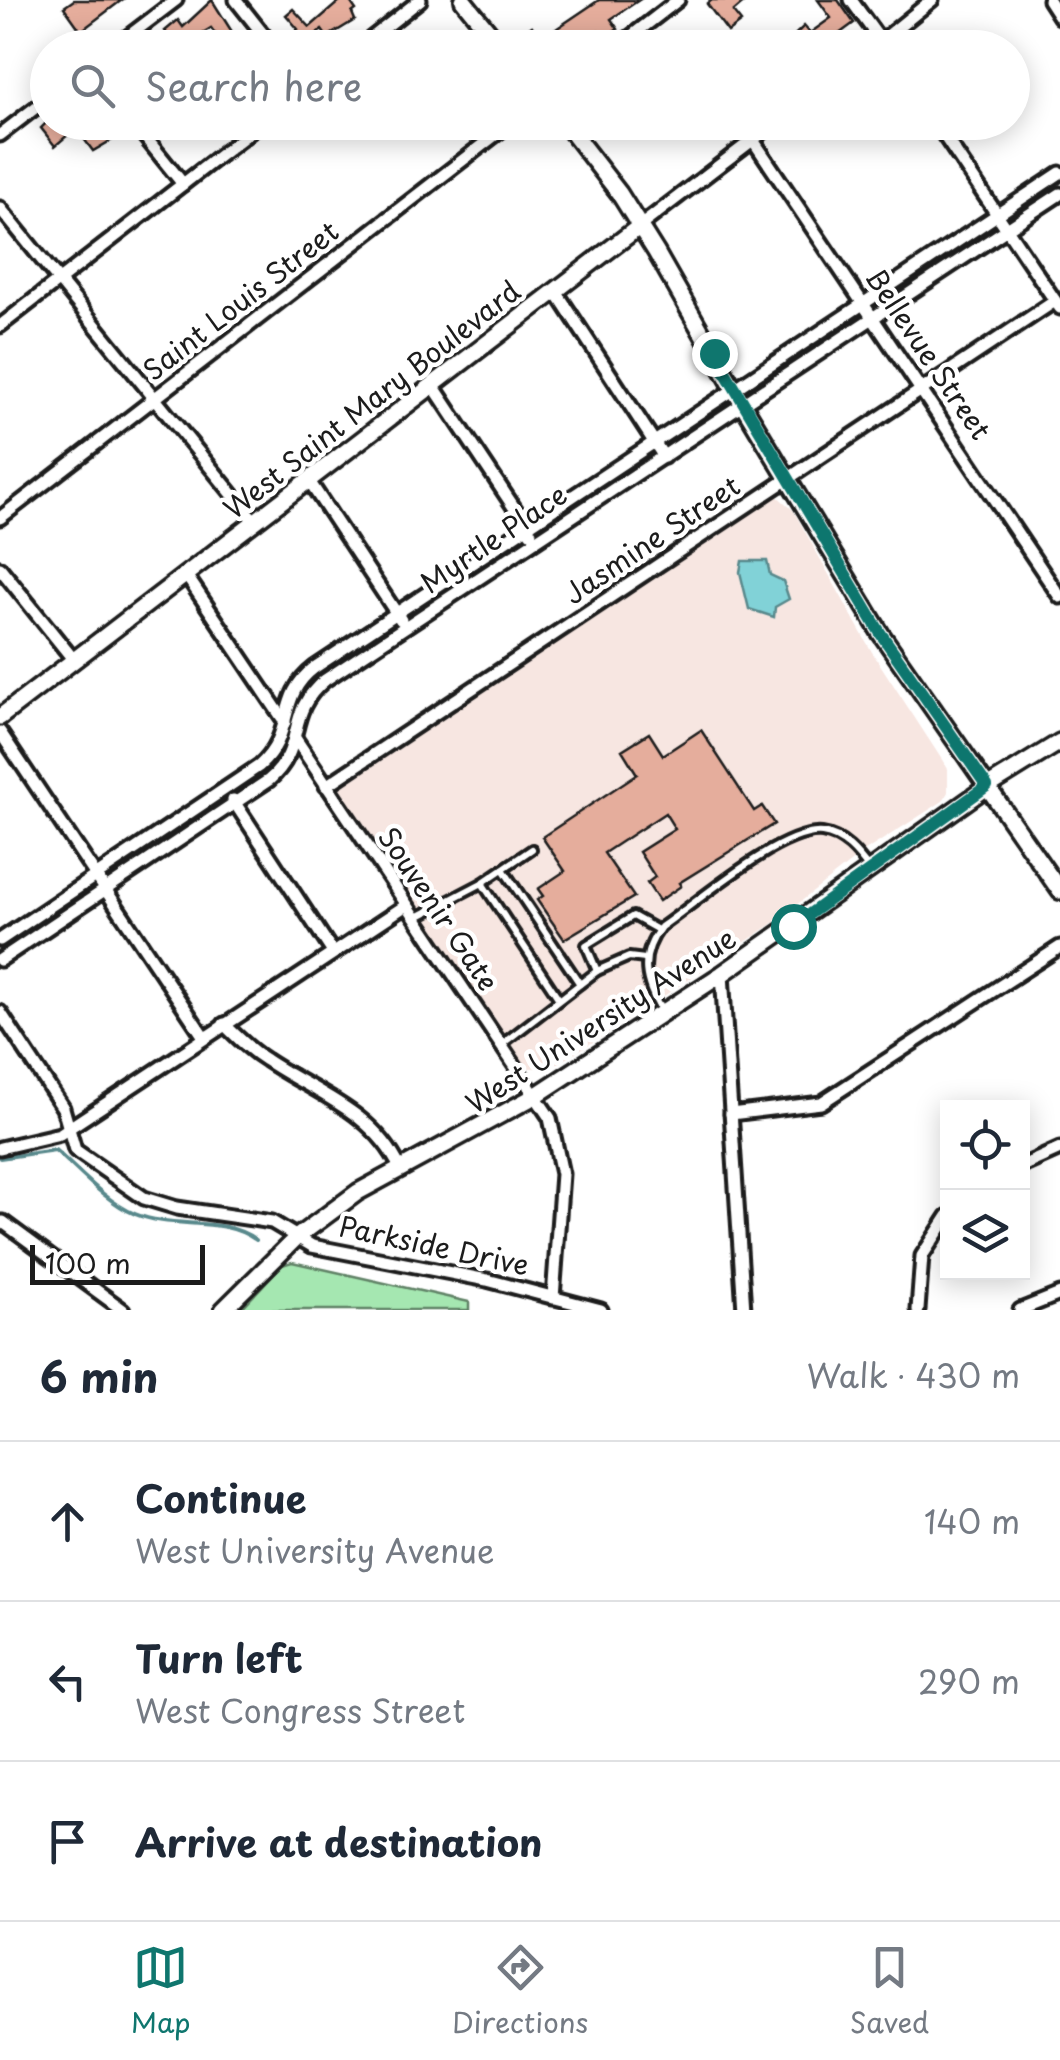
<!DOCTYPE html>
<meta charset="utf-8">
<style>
body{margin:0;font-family:"Playpen Sans",sans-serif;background:#f2f2f3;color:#1f2937}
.controls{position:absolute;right:30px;bottom:30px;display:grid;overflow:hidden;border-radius:0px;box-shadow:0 5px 25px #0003}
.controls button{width:90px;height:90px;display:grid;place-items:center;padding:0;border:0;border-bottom:2px solid #e0e1e3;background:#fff;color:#1f2937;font:50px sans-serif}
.scale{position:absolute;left:30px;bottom:25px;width:175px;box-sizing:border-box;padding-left:10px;border:5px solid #1c1c1c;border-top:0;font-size:28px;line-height:35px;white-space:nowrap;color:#1c1c1c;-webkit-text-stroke:8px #fff;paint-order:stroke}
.stop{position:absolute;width:30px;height:30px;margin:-22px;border:8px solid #0f766e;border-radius:50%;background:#fff}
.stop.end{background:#0f766e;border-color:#fff;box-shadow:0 2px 10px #0008}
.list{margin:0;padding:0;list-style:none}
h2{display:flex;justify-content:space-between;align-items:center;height:130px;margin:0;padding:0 40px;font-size:42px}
h2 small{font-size:32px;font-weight:400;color:#747a83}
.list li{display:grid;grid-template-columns:65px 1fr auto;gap:30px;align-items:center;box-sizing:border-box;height:160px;padding:0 40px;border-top:2px solid #e0e1e3}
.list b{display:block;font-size:38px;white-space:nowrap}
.list p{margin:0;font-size:32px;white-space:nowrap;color:#747a83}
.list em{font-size:32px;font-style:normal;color:#747a83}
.icon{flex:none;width:55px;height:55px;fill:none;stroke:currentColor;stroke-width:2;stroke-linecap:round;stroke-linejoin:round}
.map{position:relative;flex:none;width:1060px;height:1310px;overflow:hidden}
.search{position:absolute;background:#fff;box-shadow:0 5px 25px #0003;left:30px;right:30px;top:30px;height:110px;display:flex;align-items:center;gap:25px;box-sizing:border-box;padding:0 35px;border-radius:55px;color:#747a83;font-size:38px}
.sheet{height:610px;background:#fff}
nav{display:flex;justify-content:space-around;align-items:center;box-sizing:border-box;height:140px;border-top:2px solid #e0e1e3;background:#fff;font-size:28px;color:#747a83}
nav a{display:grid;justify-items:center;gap:5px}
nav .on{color:#0f766e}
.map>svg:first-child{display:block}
.built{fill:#f7e6e1}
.green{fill:#a5e7b1;stroke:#608266;stroke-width:2.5}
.water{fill:#81d2d7;stroke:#59898c;stroke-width:2.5}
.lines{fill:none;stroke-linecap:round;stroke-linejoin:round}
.stream{stroke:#59898c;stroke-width:4}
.building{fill:#e5ad9c;stroke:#1c1c1c;stroke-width:2.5}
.lane-casing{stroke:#1c1c1c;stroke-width:14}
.street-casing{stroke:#1c1c1c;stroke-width:19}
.secondary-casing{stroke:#1c1c1c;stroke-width:22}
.lane{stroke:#fff;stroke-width:6}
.street{stroke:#fff;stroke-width:11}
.secondary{stroke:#fff;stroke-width:15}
.route{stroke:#0f766e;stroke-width:12}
.labels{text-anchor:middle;stroke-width:9;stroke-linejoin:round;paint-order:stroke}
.street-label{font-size:28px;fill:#1c1c1c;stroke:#fff}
</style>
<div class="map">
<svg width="1060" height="1310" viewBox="0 0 1060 1310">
<rect width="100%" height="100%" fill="#fff"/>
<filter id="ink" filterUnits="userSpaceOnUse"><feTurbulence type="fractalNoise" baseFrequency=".01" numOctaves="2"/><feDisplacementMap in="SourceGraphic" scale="20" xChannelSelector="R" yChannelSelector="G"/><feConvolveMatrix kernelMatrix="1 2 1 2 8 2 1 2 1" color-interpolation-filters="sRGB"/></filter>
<g filter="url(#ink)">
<polygon class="built" points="775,494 793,510 872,652 948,769 948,792 943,801 865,851 771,925 608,1033 550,1068 523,1068 338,792 338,784"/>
<polygon class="green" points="292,1262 469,1302 469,1310 240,1310 282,1265"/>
<polygon class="water" points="742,561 767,561 770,575 783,581 789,599 775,607 774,617 749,609 740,572"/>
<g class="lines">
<path class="stream" d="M0,1158L55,1150C78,1170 106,1202 135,1214C174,1230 222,1215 256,1240"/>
</g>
<g class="building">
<polygon points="74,0 122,0 81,31 64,7"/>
<polygon points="212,0 239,43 226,48 211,28 178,48 165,31 178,20 183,27"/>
<polygon points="341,0 349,0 356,10 352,13 355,20 327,37 322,30 299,48 290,36 298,29 286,15 293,9 310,27"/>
<polygon points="599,0 639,0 611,19 618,29 603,38 599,31 593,35 590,32 569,48 524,48 516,37 532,26 541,39"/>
<polygon points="712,0 747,0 733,12 741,22 728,32 707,4"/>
<polygon points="818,0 838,0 854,23 820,48 781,48 804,26 810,33 831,18"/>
<polygon points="47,122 107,122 117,137 93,151 76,128 55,146 41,128"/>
<polygon points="701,730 754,811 762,806 774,824 679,883 681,886 659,901 647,883 655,877 639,852 675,829 665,813 604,853 634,897 564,939 537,900 543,896 538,889 565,871 542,837 637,774 622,750 649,733 663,755"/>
</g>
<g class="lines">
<g class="lane-casing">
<g id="lane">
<polyline points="532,849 482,883 559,999"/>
<polyline points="503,869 580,984"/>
<polyline points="417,917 482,883"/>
<polyline points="645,959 629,957 597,971 586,945 633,916 658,930"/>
<path d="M663,1013C644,983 638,957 661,927C696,903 781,829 822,833C844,836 858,854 870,870"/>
<polyline points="501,1045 597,971"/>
</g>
</g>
<g class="street-casing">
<g id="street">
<polyline points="236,0 274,48"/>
<polyline points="851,0 883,44"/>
<polyline points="1049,0 1060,17"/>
<polyline points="113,48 176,0"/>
<polyline points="359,48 420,0"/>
<polyline points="616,48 678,0"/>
<polyline points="873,48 932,0"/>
<polyline points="133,122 183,184"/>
<polyline points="935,122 1060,308"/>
<polyline points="0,135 48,98"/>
<polyline points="753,140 1060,597"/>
<polyline points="0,208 255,522"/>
<polyline points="640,226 776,122"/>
<polyline points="555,290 664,457"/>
<polyline points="0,326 263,122"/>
<polyline points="434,387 531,533"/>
<polyline points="309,481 401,620"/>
<polyline points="0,518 512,122"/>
<polyline points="0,568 73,659"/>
<polyline points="186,575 285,722"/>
<polyline points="0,732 204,1037"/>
<polyline points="295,738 550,1118 562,1174 553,1298"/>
<polyline points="326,786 1055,301"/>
<polyline points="233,800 332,951"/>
<path d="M0,940L259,766C296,733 276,697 314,668L1060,173"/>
<path d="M0,960L269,780C308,746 283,715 325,680L1060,194"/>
<polyline points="722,974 744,1310"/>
<polyline points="0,1012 63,1108 75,1150 144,1198 177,1208 272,1222 312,1246 487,1280 601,1310"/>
<path d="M224,1024C237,1037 250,1050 266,1060C315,1093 373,1111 400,1168"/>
<polyline points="731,1114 821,1103 1060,947"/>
<polyline points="0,1148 60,1134 405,906"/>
<polyline points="1022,1166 1060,1149"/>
<polyline points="3,1222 123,1310"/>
<polyline points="918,1310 922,1256 948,1216"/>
<polyline points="1020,1310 1060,1294"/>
</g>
</g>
<g class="secondary-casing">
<g id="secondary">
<polyline points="463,0 502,48"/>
<polyline points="564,122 619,193 656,252 742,403 881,634 1060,891"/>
<polyline points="0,717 640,226"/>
<polyline points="223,1310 297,1237 358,1192 535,1096 722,974 987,787 1060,742"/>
</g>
</g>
<use href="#lane" class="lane"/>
<use href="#street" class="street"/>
<use href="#secondary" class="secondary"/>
</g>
</g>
<g class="lines" filter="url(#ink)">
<polyline class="route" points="714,353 881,634 987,786 793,926"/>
</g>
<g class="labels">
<g class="street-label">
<text transform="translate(241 301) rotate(-38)" y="10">Saint Louis Street</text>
<text transform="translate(928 354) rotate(56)" y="10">Bellevue Street</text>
<text transform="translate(372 400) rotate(-38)" y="10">West Saint Mary Boulevard</text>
<text transform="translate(494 539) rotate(-34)" y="10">Myrtle Place</text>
<text transform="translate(652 540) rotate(-34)" y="10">Jasmine Street</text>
<text transform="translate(438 909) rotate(56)" y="10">Souvenir Gate</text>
<text transform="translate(601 1021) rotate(-33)" y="10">West University Avenue</text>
<text transform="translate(434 1246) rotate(12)" y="10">Parkside Drive</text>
</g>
</g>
</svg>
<div class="controls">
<button><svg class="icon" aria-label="locate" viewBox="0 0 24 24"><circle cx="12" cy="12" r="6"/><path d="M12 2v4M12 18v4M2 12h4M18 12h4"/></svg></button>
<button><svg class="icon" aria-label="layers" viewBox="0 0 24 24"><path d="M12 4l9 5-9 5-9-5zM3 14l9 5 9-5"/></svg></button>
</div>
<div class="scale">100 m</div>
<div class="stop" style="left:793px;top:926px"></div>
<div class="stop end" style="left:714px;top:353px"></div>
<div class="search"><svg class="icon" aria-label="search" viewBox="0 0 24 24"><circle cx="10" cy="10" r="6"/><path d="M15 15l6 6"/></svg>Search here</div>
</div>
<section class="sheet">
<h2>6 min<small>Walk · 430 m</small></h2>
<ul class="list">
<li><svg class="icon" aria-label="ahead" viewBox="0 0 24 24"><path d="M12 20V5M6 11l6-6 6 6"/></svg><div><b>Continue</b><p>West University Avenue</p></div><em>140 m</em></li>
<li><svg class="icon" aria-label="left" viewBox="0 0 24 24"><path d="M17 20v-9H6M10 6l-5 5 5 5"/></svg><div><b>Turn left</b><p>West Congress Street</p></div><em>290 m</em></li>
<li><svg class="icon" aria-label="arrive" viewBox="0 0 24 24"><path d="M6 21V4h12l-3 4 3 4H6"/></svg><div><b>Arrive at destination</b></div></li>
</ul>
</section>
<nav>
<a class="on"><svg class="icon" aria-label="map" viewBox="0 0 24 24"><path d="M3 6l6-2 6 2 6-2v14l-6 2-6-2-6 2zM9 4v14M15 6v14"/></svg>Map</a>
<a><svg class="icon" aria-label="directions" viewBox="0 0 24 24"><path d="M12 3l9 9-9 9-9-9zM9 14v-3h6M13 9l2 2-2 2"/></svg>Directions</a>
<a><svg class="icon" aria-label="saved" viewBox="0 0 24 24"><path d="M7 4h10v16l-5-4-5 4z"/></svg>Saved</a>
</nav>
